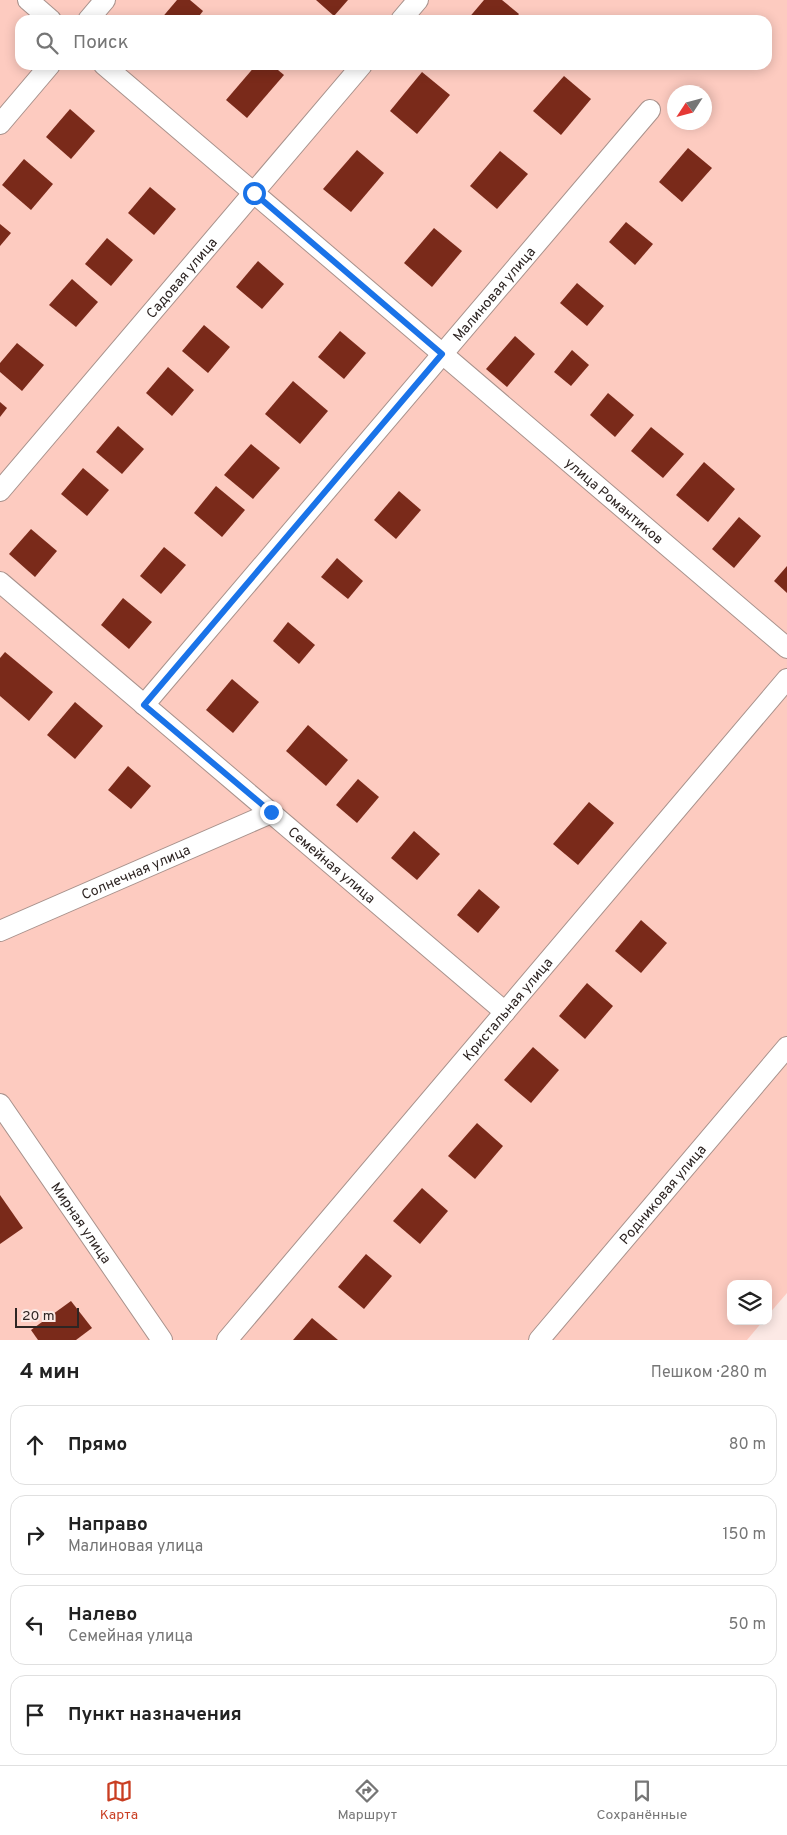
<!DOCTYPE html>
<html lang="ru">
<meta charset="utf-8">
<style>
body{margin:0;font-family:Overpass,sans-serif;background:#f2f2f2;color:#222}
.controls{position:absolute;right:15px;bottom:15px;display:grid;overflow:hidden;border-radius:10px;box-shadow:0 2px 12px #0003}
.controls button{width:45px;height:45px;display:grid;place-items:center;padding:0;border:0;border-bottom:1px solid #e0e0e0;background:#fff;color:#222;font:25px sans-serif}
.compass{position:absolute;left:667px;top:85px;width:45px;height:45px;border-radius:50%;background:#fff;box-shadow:0 2px 12px #0003;rotate:234deg}
.scale{position:absolute;left:15px;bottom:12px;width:64px;box-sizing:border-box;padding-left:5px;border:2px solid #2e2523;border-top:0;font-size:14px;line-height:18px;white-space:nowrap;color:#2e2523;-webkit-text-stroke:4px #fce9e5;paint-order:stroke}
.stop{position:absolute;width:15px;height:15px;margin:-11px;border:4px solid #1a73e8;border-radius:50%;background:#fff}
.stop.end{background:#1a73e8;border-color:#fff;box-shadow:0 1px 5px #0008}
.list{margin:0;padding:0;list-style:none}
h2{display:flex;justify-content:space-between;align-items:center;height:65px;margin:0;padding:0 20px;font-size:21px}
h2 small{font-size:16px;font-weight:400;color:#767676}
.list li{display:grid;grid-template-columns:32px 1fr auto;gap:15px;align-items:center;box-sizing:border-box;height:80px;margin:0 10px 10px;padding:0 10px;border:1px solid #e0e0e0;border-radius:15px}
.list b{display:block;font-size:19px;white-space:nowrap}
.list p{margin:0;font-size:16px;white-space:nowrap;color:#767676}
.list em{font-size:16px;font-style:normal;color:#767676}
.icon{flex:none;width:28px;height:28px;fill:none;stroke:currentColor;stroke-width:2;stroke-linecap:round;stroke-linejoin:round}
.map{position:relative;flex:none;width:787px;height:1340px;overflow:hidden}
.search{position:absolute;background:#fff;box-shadow:0 2px 12px #0003;left:15px;right:15px;top:15px;height:55px;display:flex;align-items:center;gap:12px;box-sizing:border-box;padding:0 18px;border-radius:15px;color:#767676;font-size:19px}
.sheet{height:425px;background:#fff}
nav{display:flex;justify-content:space-around;align-items:center;box-sizing:border-box;height:70px;border-top:1px solid #e0e0e0;background:#fff;font-size:14px;color:#767676}
nav a{display:grid;justify-items:center;gap:2px}
nav .on{color:#c93e22}
.map>svg:first-child{display:block}
.green{fill:#fdcbc0;fill-rule:evenodd}
.building{fill:#7a2a1a}
.lines{fill:none;stroke-linecap:round;stroke-linejoin:round}
.street-casing{stroke:#a8928c;stroke-width:22}
.street{stroke:#fff;stroke-width:20}
.route{stroke:#1a73e8;stroke-width:6}
.labels{text-anchor:middle;stroke-width:5;stroke-linejoin:round;paint-order:stroke}
.street-label{font-size:14px;fill:#2e2523;stroke:#fce9e5}
</style>
<div class="map">
<svg width="787" height="1340" viewBox="0 0 787 1340">
<rect width="100%" height="100%" fill="#fce9e5"/>
<path class="green" d="M0,0H787V1293L768,1315V1284H731V1321H763L747,1340H0ZM20,20H767V65H20ZM674,92H704V122H674Z"/>
<g class="building">
<polygon points="177,0 190,0 203,11 196,20 160,20"/>
<polygon points="316,0 348,0 334,16"/>
<polygon points="484,0 502,0 519,14 514,20 467,20"/>
<polygon points="256,65 272,65 284,75 247,118 226,100"/>
<polygon points="422,72 450,95 417,134 390,111"/>
<polygon points="564,76 591,99 561,135 533,111"/>
<polygon points="70,109 95,131 71,159 46,137"/>
<polygon points="688,148 712,168 682,202 659,182"/>
<polygon points="357,150 384,173 351,212 323,189"/>
<polygon points="500,151 528,174 497,209 470,186"/>
<polygon points="24,159 53,184 31,210 2,185"/>
<polygon points="150,187 176,209 154,235 128,213"/>
<polygon points="626,222 653,244 635,265 609,242"/>
<polygon points="0,224 11,233 0,246"/>
<polygon points="434,228 462,251 432,287 404,263"/>
<polygon points="107,238 133,260 111,286 85,264"/>
<polygon points="258,261 284,284 262,309 236,287"/>
<polygon points="72,279 98,302 76,327 49,305"/>
<polygon points="577,283 604,306 587,326 560,303"/>
<polygon points="204,325 230,347 208,373 182,351"/>
<polygon points="340,331 366,353 344,379 318,357"/>
<polygon points="515,336 535,354 507,387 486,369"/>
<polygon points="17,343 44,365 22,391 0,372 0,363"/>
<polygon points="572,350 589,365 571,386 554,372"/>
<polygon points="168,367 194,390 172,416 146,393"/>
<polygon points="293,381 328,411 300,444 265,414"/>
<polygon points="608,393 634,415 615,437 590,415"/>
<polygon points="0,402 7,408 0,417"/>
<polygon points="118,426 144,449 122,474 96,452"/>
<polygon points="651,427 684,454 663,478 631,451"/>
<polygon points="251,444 280,468 253,499 224,475"/>
<polygon points="704,462 735,489 708,522 676,495"/>
<polygon points="83,468 109,490 87,516 61,494"/>
<polygon points="216,486 245,510 222,537 194,513"/>
<polygon points="399,491 421,510 396,539 374,520"/>
<polygon points="739,517 761,536 734,568 712,549"/>
<polygon points="31,529 57,551 35,577 9,554"/>
<polygon points="164,547 186,565 161,594 140,576"/>
<polygon points="337,558 363,581 348,599 321,577"/>
<polygon points="787,566 787,593 774,581"/>
<polygon points="123,598 152,622 129,649 101,625"/>
<polygon points="288,622 315,645 299,664 273,641"/>
<polygon points="5,652 53,692 29,721 0,696 0,658"/>
<polygon points="232,679 259,702 233,733 206,710"/>
<polygon points="75,702 103,726 75,759 47,735"/>
<polygon points="308,725 348,760 326,786 286,751"/>
<polygon points="128,766 151,786 131,809 108,790"/>
<polygon points="358,779 379,797 357,823 336,805"/>
<polygon points="589,802 614,823 578,865 553,844"/>
<polygon points="414,831 440,854 417,880 391,858"/>
<polygon points="479,889 500,907 478,933 457,915"/>
<polygon points="641,920 667,943 641,973 615,951"/>
<polygon points="587,983 613,1006 585,1039 559,1016"/>
<polygon points="533,1047 559,1070 531,1103 504,1080"/>
<polygon points="477,1123 503,1146 475,1179 448,1156"/>
<polygon points="422,1188 448,1211 420,1244 393,1221"/>
<polygon points="0,1195 23,1228 0,1244"/>
<polygon points="366,1254 392,1276 364,1309 338,1287"/>
<polygon points="71,1301 92,1328 76,1340 38,1340 31,1330"/>
<polygon points="312,1318 338,1340 293,1340"/>
</g>
<g class="lines">
<g class="street-casing">
<g id="street">
<polyline points="28,0 51,20"/>
<polyline points="88,20 105,0"/>
<polyline points="401,20 418,0"/>
<path id="s1" d="M104,65L787,648"/>
<polyline points="0,124 50,65"/>
<path id="s2" d="M0,491L362,65"/>
<path id="s3" d="M0,582L505,1012"/>
<path id="s4" d="M144,705L650,110"/>
<path id="s5" d="M0,931L271,813"/>
<path id="s6" d="M0,1104L162,1340"/>
<path id="s7" d="M227,1340L787,679"/>
<path id="s8" d="M539,1340L787,1047"/>
</g>
</g>
<use href="#street" class="street"/>
</g>
<g class="lines">
<polyline class="route" points="254,193 442,354 144,705 271,812"/>
</g>
<g class="labels">
<g class="street-label">
<text dy="5" stroke="none"><textPath href="#s2" startOffset="280">Садовая улица</textPath></text>
<text dy="5" stroke="none"><textPath href="#s4" startOffset="540">Малиновая улица</textPath></text>
<text dy="5" stroke="none"><textPath href="#s1" startOffset="671">улица Романтиков</textPath></text>
<text dy="5" stroke="none"><textPath href="#s3" startOffset="436">Семейная улица</textPath></text>
<text dy="5" stroke="none"><textPath href="#s5" startOffset="148">Солнечная улица</textPath></text>
<text dy="5" stroke="none"><textPath href="#s7" startOffset="434">Кристальная улица</textPath></text>
<text dy="5" stroke="none"><textPath href="#s8" startOffset="191">Родниковая улица</textPath></text>
<text dy="5" stroke="none"><textPath href="#s6" startOffset="144">Мирная улица</textPath></text>
</g>
</g>
</svg>
<div class="controls">
<button><svg class="icon" aria-label="layers" viewBox="0 0 24 24"><path d="M12 4l9 5-9 5-9-5zM3 14l9 5 9-5"/></svg></button>
</div>
<svg class="compass" viewBox="-18 -18 36 36"><path d="M0-13l5 13h-10z" fill="#e53935"/><path d="M0 13l5-13h-10z" fill="#767676"/></svg>
<div class="scale">20 m</div>
<div class="stop" style="left:254px;top:193px"></div>
<div class="stop end" style="left:271px;top:812px"></div>
<div class="search"><svg class="icon" aria-label="search" viewBox="0 0 24 24"><circle cx="10" cy="10" r="6"/><path d="M15 15l6 6"/></svg>Поиск</div>
</div>
<section class="sheet">
<h2>4 мин<small>Пешком · 280 m</small></h2>
<ul class="list">
<li><svg class="icon" aria-label="ahead" viewBox="0 0 24 24"><path d="M12 20V5M6 11l6-6 6 6"/></svg><div><b>Прямо</b></div><em>80 m</em></li>
<li><svg class="icon" aria-label="right" viewBox="0 0 24 24"><path d="M7 20v-9h11M14 6l5 5-5 5"/></svg><div><b>Направо</b><p>Малиновая улица</p></div><em>150 m</em></li>
<li><svg class="icon" aria-label="left" viewBox="0 0 24 24"><path d="M17 20v-9H6M10 6l-5 5 5 5"/></svg><div><b>Налево</b><p>Семейная улица</p></div><em>50 m</em></li>
<li><svg class="icon" aria-label="arrive" viewBox="0 0 24 24"><path d="M6 21V4h12l-3 4 3 4H6"/></svg><div><b>Пункт назначения</b></div></li>
</ul>
</section>
<nav>
<a class="on"><svg class="icon" aria-label="map" viewBox="0 0 24 24"><path d="M3 6l6-2 6 2 6-2v14l-6 2-6-2-6 2zM9 4v14M15 6v14"/></svg>Карта</a>
<a><svg class="icon" aria-label="directions" viewBox="0 0 24 24"><path d="M12 3l9 9-9 9-9-9zM9 14v-3h6M13 9l2 2-2 2"/></svg>Маршрут</a>
<a><svg class="icon" aria-label="saved" viewBox="0 0 24 24"><path d="M7 4h10v16l-5-4-5 4z"/></svg>Сохранённые</a>
</nav>
